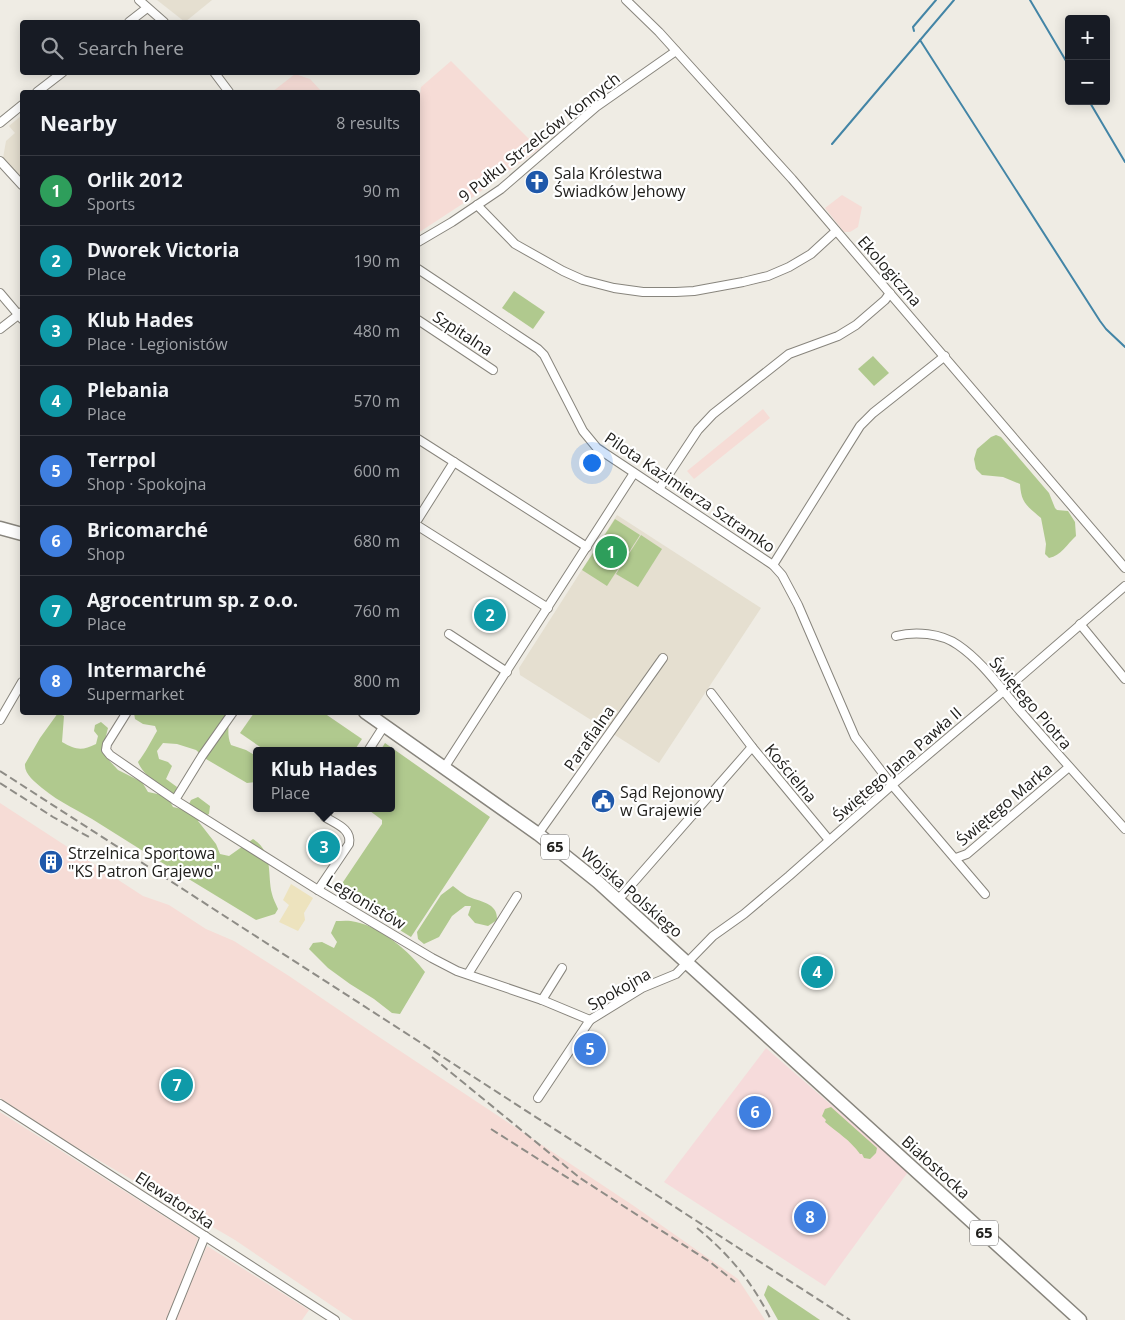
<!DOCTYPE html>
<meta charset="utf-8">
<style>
body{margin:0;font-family:"Open Sans",sans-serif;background:#242831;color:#f1f3f6}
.controls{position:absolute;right:15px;top:15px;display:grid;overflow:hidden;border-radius:5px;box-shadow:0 2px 12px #0003}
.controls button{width:45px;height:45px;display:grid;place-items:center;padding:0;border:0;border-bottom:1px solid #363941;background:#171b24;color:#f1f3f6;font:25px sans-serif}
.you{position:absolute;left:591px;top:462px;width:18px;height:18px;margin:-12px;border:4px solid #fff;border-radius:50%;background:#1a73e8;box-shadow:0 0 0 8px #1a73e833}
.badge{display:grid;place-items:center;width:32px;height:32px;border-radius:50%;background:#7c3aed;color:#fff;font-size:16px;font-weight:700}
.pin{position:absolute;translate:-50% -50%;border:2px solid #fff;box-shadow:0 1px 5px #0006}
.popup{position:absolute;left:253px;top:747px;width:142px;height:65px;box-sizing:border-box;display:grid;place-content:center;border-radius:5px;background:#171b24;filter:drop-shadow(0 1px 4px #0005);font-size:16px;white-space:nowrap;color:#9ea1a6}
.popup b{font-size:19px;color:#f1f3f6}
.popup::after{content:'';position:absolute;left:50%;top:100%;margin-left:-10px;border:10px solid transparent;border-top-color:#171b24}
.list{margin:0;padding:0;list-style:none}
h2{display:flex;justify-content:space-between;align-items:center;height:65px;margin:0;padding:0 20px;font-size:21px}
h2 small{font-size:16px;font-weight:400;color:#9ea1a6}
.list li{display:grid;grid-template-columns:32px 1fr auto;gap:15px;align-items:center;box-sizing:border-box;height:70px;padding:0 20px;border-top:1px solid #363941}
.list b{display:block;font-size:19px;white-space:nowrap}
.list p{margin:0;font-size:16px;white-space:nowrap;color:#9ea1a6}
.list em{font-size:16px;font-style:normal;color:#9ea1a6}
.icon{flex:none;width:28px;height:28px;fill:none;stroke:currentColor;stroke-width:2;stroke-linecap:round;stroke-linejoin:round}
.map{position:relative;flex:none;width:1125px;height:1320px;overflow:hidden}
.search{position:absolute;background:#171b24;box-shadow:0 2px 12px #0003;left:20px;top:20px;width:400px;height:55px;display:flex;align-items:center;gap:12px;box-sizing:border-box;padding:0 18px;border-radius:5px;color:#9ea1a6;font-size:19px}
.panel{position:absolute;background:#171b24;box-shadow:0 2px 12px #0003;left:20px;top:90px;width:400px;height:625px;border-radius:5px}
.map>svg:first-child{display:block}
.commercial{fill:#f6dbdb}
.industrial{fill:#f6dcd6}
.built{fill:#e5dfd0}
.green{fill:#b0c98e}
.sand{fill:#ede3be}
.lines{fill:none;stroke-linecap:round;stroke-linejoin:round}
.stream{stroke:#4385a6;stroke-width:2}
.street-casing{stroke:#88857d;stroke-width:10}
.primary-casing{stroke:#88857d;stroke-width:15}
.street{stroke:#fff;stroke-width:8}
.primary{stroke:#fff;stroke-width:12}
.rail{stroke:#8e8c86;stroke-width:2;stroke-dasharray:8 4;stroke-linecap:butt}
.labels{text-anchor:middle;stroke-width:4.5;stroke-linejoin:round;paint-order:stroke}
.shield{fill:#fff;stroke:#646361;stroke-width:1}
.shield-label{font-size:15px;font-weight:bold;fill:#21201d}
.street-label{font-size:16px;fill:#21201d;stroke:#fff}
.poi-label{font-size:16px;fill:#21201d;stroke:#fff;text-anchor:start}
</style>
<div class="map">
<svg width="1125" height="1320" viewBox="0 0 1125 1320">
<rect width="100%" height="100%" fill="#efece4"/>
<polygon class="commercial" points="766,1048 908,1172 825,1286 664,1182"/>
<g class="industrial">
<polygon points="451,61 539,149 473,197 418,233 418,108 421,87"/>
<polygon points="295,74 310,79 322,92 272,92"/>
<polygon points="842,195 862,207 858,227 850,232 844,232 825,208"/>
<polygon points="763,409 770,418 694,479 687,471"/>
<polygon points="0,803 143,896 169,905 206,929 234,941 289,976 373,1033 634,1206 738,1279 765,1320 353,1320 235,1240 71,1144 0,1098"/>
<polygon points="0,1112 198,1238 167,1320 0,1320"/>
<polygon points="207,1246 309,1310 302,1320 175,1320"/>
</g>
<g class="built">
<polygon points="157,0 212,0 185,22"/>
<polygon points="22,115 22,180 3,158 6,141 15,133 9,126"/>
<polygon points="617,515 761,608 659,763 520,675 519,668"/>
</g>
<g class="green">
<polygon points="514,291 545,312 533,329 502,308"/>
<polygon points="873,356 889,373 874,386 858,369"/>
<path d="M996,435L1001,437L1049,493L1055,508L1057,510L1068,511L1075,522L1076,536C1067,544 1061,556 1049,558L1045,554L1046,544L1041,518C1027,506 1021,503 1020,484L1003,477L982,475L976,469L974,459L977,449L991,437Z"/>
<polygon points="615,519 640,535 607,586 582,570"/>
<polygon points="641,535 662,549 638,587 616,574"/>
<path d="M58,713L64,716L62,742C76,750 82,751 96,744L98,736L94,731L95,725L101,722L108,728L103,748L106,757L118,770L142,782L148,792L167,796L173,807L186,810L191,800L198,797L210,806L209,814L198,821L216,844L220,854L229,856L253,839C274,852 267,874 272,894C273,899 276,904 278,909L275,914L256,920C204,888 152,857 100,824C80,811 60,803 42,788C35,782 24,774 25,764L40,738Z"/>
<path d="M134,713H228C230,725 226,734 231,745L246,750L256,756V782L247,783L206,759L196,750L177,744L163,743L157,751L159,759L168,762L172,766L166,779L177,787L175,794C163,793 142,773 138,762C146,752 151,741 157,731L155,726L143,724L135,719Z"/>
<polygon points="324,713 362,739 354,751 266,751 240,733 254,713"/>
<polygon points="385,743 490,817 411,937 337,891 382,824 382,820 366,808 392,808 392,751 380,751"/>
<path d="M453,886C458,890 462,893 467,896C479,902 498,902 497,920L488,926L475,923L468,915L471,906H465L452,916L439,937L424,944L418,939L417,932L441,895Z"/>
<path d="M336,921C342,921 349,920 356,922C381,927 410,952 425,972L400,1014L392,1013L374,999L350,984L328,968L309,949L313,943L322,942L334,948L337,942L331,933Z"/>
<path d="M831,1107L877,1148L876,1153L870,1159L864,1158L862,1154H860C850,1140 838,1133 825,1122L826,1120L822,1116L825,1109Z"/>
<polygon points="768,1285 820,1320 778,1320 764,1295"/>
</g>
<polygon class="sand" points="291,884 313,898 304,913 305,920 298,931 279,922 289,905 283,900"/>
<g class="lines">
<g class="stream">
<polyline points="1030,0 1069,66"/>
<polyline points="914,31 913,27 936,0"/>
<polyline points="920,40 1100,321 1106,329 1125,347"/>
<polyline points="1089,101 1125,162"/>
<polyline points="832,144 954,0"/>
</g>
<g class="street-casing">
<g id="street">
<polyline points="139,0 164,22"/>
<polyline points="626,0 659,32 792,179 1125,568"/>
<polyline points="129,22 147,8"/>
<polyline points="214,72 229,92"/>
<polyline points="37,92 63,72"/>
<polyline points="0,123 22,105"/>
<polyline points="0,161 22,185"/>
<polyline points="477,205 515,244 563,271 583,280 614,288 643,292 676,292 694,291 743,282 768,276 789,267 811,254 836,231"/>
<polyline points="418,242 452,222 501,189 596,107 676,51"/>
<polyline points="418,269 538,349 544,355 583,431 597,448 773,565 782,575 798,605 855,737 892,785 985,894"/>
<polyline points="0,293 22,319"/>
<polyline points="418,320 493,370"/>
<polyline points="0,329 22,312"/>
<polyline points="418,439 587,547"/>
<polyline points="659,489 698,430 713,414 789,354 838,336 856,325 885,300 890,293"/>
<polyline points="418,519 454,462"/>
<polyline points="418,526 548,608"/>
<polyline points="773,565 860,426 873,413 945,356"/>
<polyline points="1080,624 1125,679"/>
<polyline points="449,634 507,672"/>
<path d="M896,636C915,631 941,633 958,645C983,662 1001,689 1021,712C1055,751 1090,790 1125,829"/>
<polyline points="711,693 752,747 829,840"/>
<polyline points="127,712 107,744 106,750 110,755 175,800 318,890 432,958 457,971 542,1000 590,1020"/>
<polyline points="0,720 22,682"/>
<polyline points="368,751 384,726"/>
<polyline points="444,768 634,473"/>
<polyline points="175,800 202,756 233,712"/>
<polyline points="538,834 663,658"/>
<polyline points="956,858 967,854 1069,767"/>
<path d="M318,890L349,844C352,829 336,824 325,817L330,808"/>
<polyline points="618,900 752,747"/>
<polyline points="468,974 517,896"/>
<polyline points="542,1000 562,968"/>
<polyline points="538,1098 590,1020 642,988 676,974 713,936 744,914 789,876 892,785 1013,683 1125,586"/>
<polyline points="0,1104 335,1320"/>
<polyline points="171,1320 205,1236"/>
</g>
</g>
<g class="primary-casing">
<g id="primary">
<polyline points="0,528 22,534"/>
<polyline points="365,712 538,834 598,882 1080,1320"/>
</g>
</g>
<use href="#street" class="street"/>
<use href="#primary" class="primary"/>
<g class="rail">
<polyline points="0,771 850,1320"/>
<polyline points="0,783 53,817 89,837"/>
<polyline points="432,1057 580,1178 710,1262 735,1282"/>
<polyline points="491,1129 579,1185"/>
<path d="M697,1228C729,1254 753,1283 771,1320"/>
</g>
</g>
<defs>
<g id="church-disc" transform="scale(1.25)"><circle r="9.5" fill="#1f58aa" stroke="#fff"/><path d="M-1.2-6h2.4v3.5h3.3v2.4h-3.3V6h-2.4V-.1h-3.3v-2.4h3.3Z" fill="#fff"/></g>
<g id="civic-disc" transform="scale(1.25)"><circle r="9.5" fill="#1f58aa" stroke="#fff"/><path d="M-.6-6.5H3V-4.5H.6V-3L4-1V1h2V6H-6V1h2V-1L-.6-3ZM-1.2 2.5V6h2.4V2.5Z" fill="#fff"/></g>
<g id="building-disc" transform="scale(1.25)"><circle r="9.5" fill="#1f58aa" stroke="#fff"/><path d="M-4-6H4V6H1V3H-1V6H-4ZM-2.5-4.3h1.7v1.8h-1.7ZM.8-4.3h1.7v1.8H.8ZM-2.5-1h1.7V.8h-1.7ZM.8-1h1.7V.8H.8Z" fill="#fff"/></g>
</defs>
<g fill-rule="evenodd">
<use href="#church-disc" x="537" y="182"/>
<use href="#civic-disc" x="603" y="801"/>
<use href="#building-disc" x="51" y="862"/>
</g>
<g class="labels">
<g class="shield">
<rect x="541" y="834.5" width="28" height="25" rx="4"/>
<rect x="970" y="1220.5" width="28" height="25" rx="4"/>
</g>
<g class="shield-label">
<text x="555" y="852">65</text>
<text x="984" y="1238">65</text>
</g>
<g class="street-label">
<text transform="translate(539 137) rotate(-38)" y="6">9 Pułku Strzelców Konnych</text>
<text transform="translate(890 271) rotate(49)" y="6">Ekologiczna</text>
<text transform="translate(463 333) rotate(33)" y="6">Szpitalna</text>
<text transform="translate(690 492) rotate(34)" y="6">Pilota Kazimierza Sztramko</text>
<text transform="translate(1031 703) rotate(49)" y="6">Świętego Piotra</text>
<text transform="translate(589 738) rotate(-55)" y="6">Parafialna</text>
<text transform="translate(897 764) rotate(-41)" y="6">Świętego Jana Pawła II</text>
<text transform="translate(791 773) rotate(50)" y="6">Kościelna</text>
<text transform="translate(1004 804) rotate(-40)" y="6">Świętego Marka</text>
<text transform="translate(632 892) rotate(41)" y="6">Wojska Polskiego</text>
<text transform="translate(366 902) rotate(31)" y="6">Legionistów</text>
<text transform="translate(619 989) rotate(-29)" y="6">Spokojna</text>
<text transform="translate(936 1167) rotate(42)" y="6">Białostocka</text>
<text transform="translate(175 1200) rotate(33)" y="6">Elewatorska</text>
</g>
<g class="poi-label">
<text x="554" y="179">Sala Królestwa<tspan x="554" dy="18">Świadków Jehowy</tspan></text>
<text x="620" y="798">Sąd Rejonowy<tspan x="620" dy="18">w Grajewie</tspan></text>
<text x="68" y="859">Strzelnica Sportowa<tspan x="68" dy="18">"KS Patron Grajewo"</tspan></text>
</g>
</g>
</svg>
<div class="controls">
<button>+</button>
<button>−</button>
</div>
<div class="you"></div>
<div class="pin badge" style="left:611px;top:552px;background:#2e9e5b">1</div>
<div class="pin badge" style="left:490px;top:615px;background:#0f9aa8">2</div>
<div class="pin badge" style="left:324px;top:847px;background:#0f9aa8">3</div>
<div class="popup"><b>Klub Hades</b>Place</div>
<div class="pin badge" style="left:817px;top:972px;background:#0f9aa8">4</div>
<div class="pin badge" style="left:590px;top:1049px;background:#3f7fe0">5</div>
<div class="pin badge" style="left:755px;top:1112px;background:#3f7fe0">6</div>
<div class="pin badge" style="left:177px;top:1085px;background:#0f9aa8">7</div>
<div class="pin badge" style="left:810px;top:1217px;background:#3f7fe0">8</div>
<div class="search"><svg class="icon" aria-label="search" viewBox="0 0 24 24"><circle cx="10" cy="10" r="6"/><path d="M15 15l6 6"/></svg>Search here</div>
<section class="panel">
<h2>Nearby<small>8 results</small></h2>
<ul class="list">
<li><span class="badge" style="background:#2e9e5b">1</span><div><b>Orlik 2012</b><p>Sports</p></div><em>90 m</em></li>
<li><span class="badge" style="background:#0f9aa8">2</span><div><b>Dworek Victoria</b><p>Place</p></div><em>190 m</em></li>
<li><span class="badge" style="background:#0f9aa8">3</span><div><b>Klub Hades</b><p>Place · Legionistów</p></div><em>480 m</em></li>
<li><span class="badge" style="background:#0f9aa8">4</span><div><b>Plebania</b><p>Place</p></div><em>570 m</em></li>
<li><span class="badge" style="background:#3f7fe0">5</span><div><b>Terrpol</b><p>Shop · Spokojna</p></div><em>600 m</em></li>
<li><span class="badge" style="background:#3f7fe0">6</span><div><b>Bricomarché</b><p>Shop</p></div><em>680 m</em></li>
<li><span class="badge" style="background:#0f9aa8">7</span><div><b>Agrocentrum sp. z o.o.</b><p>Place</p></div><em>760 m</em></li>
<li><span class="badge" style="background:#3f7fe0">8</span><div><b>Intermarché</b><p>Supermarket</p></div><em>800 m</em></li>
</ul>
</section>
</div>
